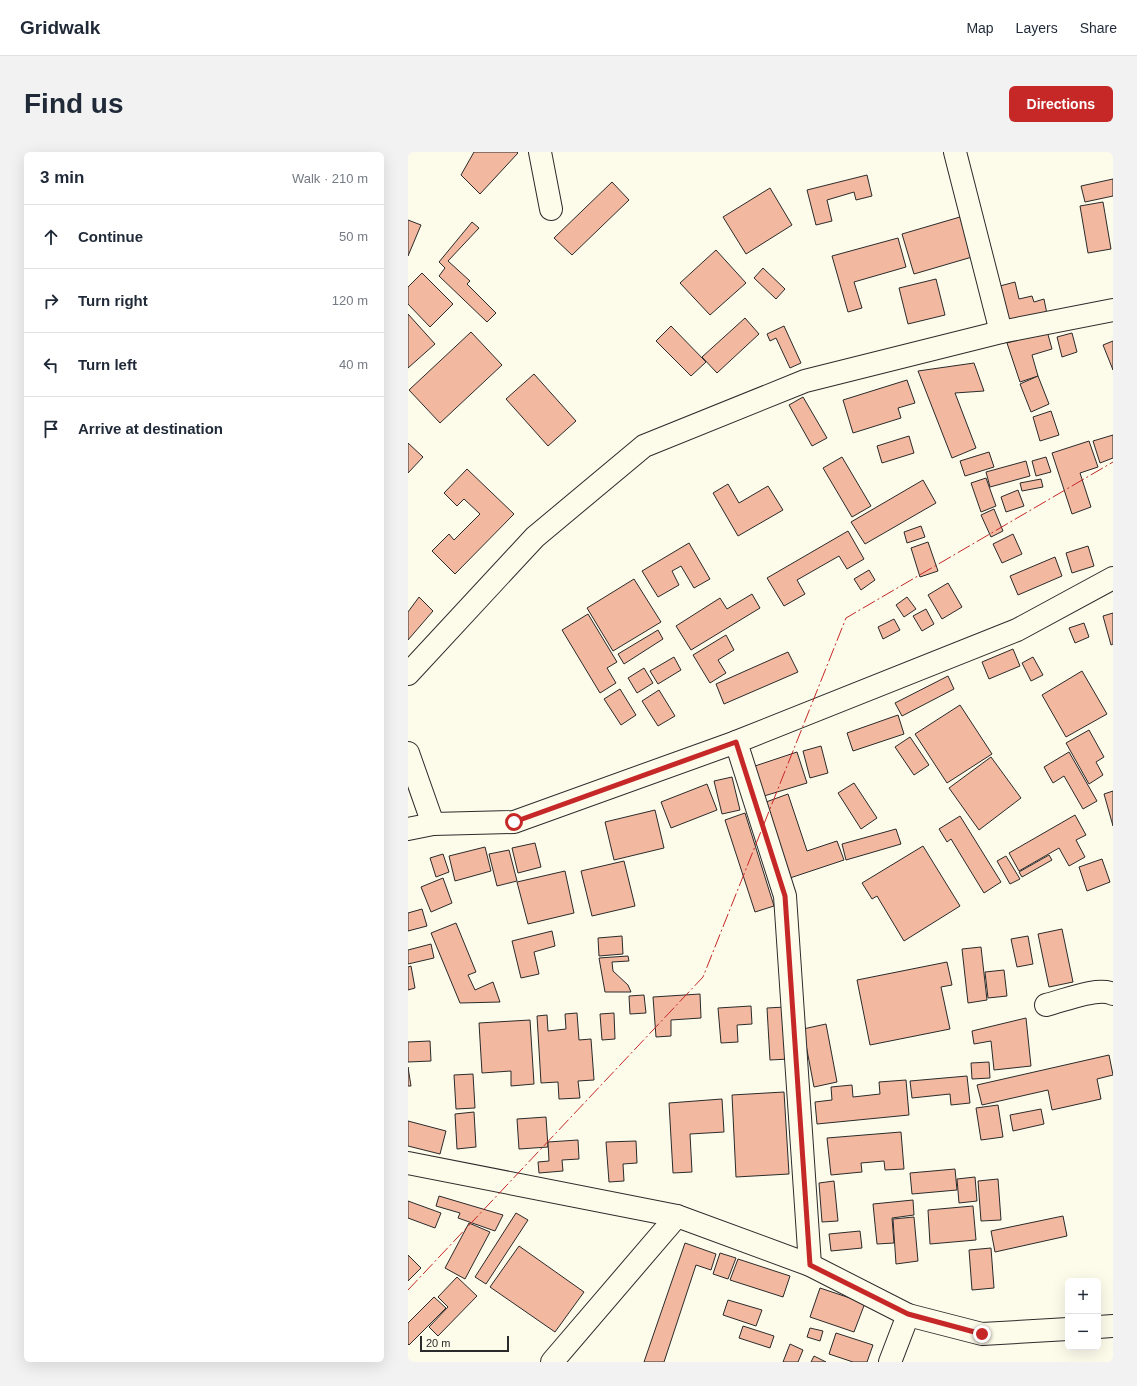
<!DOCTYPE html>
<meta charset="utf-8">
<style>
body{margin:0;font-family:Arial,sans-serif;background:#f2f2f3;color:#1f2937}
.controls{position:absolute;right:12px;bottom:12px;display:grid;overflow:hidden;border-radius:6px;box-shadow:0 4px 16px #0002}
.controls button{width:36px;height:36px;display:grid;place-items:center;padding:0;border:0;border-bottom:1px solid #e0e1e3;background:#fff;color:#1f2937;font:20px sans-serif}
.scale{position:absolute;left:12px;bottom:10px;width:89px;box-sizing:border-box;padding-left:4px;border:2px solid #2b2b2b;border-top:0;font-size:11px;line-height:14px;white-space:nowrap;color:#2b2b2b;-webkit-text-stroke:3px #fdfbea;paint-order:stroke}
.stop{position:absolute;width:12px;height:12px;margin:-9px;border:3px solid #c62828;border-radius:50%;background:#fff}
.stop.end{background:#c62828;border-color:#fff;box-shadow:0 1px 4px #0008}
.list{margin:0;padding:0;list-style:none}
h2{display:flex;justify-content:space-between;align-items:center;height:52px;margin:0;padding:0 16px;font-size:17px}
h2 small{font-size:13px;font-weight:400;color:#747a83}
.list li{display:grid;grid-template-columns:26px 1fr auto;gap:12px;align-items:center;box-sizing:border-box;height:64px;padding:0 16px;border-top:1px solid #e0e1e3}
.list b{display:block;font-size:15px;white-space:nowrap}
.list em{font-size:13px;font-style:normal;color:#747a83}
.icon{flex:none;width:22px;height:22px;fill:none;stroke:currentColor;stroke-width:2;stroke-linecap:round;stroke-linejoin:round}
.map{position:relative;flex:none;width:705px;height:1210px;overflow:hidden;border-radius:6px}
header{display:flex;align-items:center;gap:24px;box-sizing:border-box;height:56px;padding:0 20px;background:#fff;border-bottom:1px solid #e0e1e3}
header strong{font-size:19px}
nav{display:flex;gap:22px;margin-inline-start:auto;font-size:14px}
.intro{display:flex;align-items:center;justify-content:space-between;box-sizing:border-box;height:96px;padding:0 24px}
h1{margin:0;font-size:28px}
.button{padding:10px 18px;border-radius:6px;background:#c62828;color:#fff;font-size:14px;font-weight:700}
main{display:flex;gap:24px;padding:0 24px}
aside{flex:1;background:#fff;border-radius:6px;box-shadow:0 4px 16px #0002}
.map>svg:first-child{display:block}
.building{fill:#f2b8a0;stroke:#2b2b2b}
.lines{fill:none;stroke-linecap:round;stroke-linejoin:round}
.minor-casing{stroke:#2b2b2b;stroke-width:24}
.minor{stroke:#fdfbea;stroke-width:22}
.power{stroke:#c62828;stroke-width:1;stroke-dasharray:14 3 2 3;stroke-linecap:butt}
.route{stroke:#c62828;stroke-width:5}
</style>
<header>
<strong>Gridwalk</strong>
<nav><a>Map</a><a>Layers</a><a>Share</a></nav>
</header>
<div class="intro"><h1>Find us</h1><a class="button">Directions</a></div>
<main>
<aside>
<h2>3 min<small>Walk · 210 m</small></h2>
<ul class="list">
<li><svg class="icon" aria-label="ahead" viewBox="0 0 24 24"><path d="M12 20V5M6 11l6-6 6 6"/></svg><div><b>Continue</b></div><em>50 m</em></li>
<li><svg class="icon" aria-label="right" viewBox="0 0 24 24"><path d="M7 20v-9h11M14 6l5 5-5 5"/></svg><div><b>Turn right</b></div><em>120 m</em></li>
<li><svg class="icon" aria-label="left" viewBox="0 0 24 24"><path d="M17 20v-9H6M10 6l-5 5 5 5"/></svg><div><b>Turn left</b></div><em>40 m</em></li>
<li><svg class="icon" aria-label="arrive" viewBox="0 0 24 24"><path d="M6 21V4h12l-3 4 3 4H6"/></svg><div><b>Arrive at destination</b></div></li>
</ul>
</aside>
<div class="map">
<svg width="705" height="1210" viewBox="0 0 705 1210">
<rect width="100%" height="100%" fill="#fdfbea"/>
<g class="building">
<polygon points="66,0 109,0 110,1 72,42 53,23"/>
<polygon points="459,23 464,44 448,48 446,40 419,48 424,69 408,73 399,38"/>
<polygon points="705,27 705,44 677,50 673,34"/>
<polygon points="204,30 221,48 164,103 146,86"/>
<polygon points="362,36 384,73 338,102 315,65"/>
<polygon points="695,50 703,97 680,101 672,54"/>
<polygon points="552,65 564,105 506,122 494,82"/>
<polygon points="0,68 13,73 0,104"/>
<polygon points="64,70 71,76 40,109 62,129 59,132 88,161 79,170 31,124 37,116 31,110"/>
<polygon points="490,86 498,115 446,130 454,156 440,160 424,104"/>
<polygon points="308,98 338,131 302,163 272,131"/>
<polygon points="355,116 377,137 368,147 346,126"/>
<polygon points="14,121 45,152 22,175 0,152 0,135"/>
<polygon points="528,127 537,163 500,172 491,136"/>
<polygon points="607,130 611,147 624,144 626,150 636,147 639,162 601,171 592,134"/>
<polygon points="0,162 27,192 0,216"/>
<polygon points="337,166 351,182 309,221 294,205"/>
<polygon points="263,174 298,210 283,224 248,189"/>
<polygon points="376,174 393,211 382,216 368,186 362,189 359,182"/>
<polygon points="639,179 644,197 624,203 630,224 612,230 599,191"/>
<polygon points="63,180 94,213 32,271 1,238"/>
<polygon points="664,181 669,200 654,205 649,185"/>
<polygon points="705,189 705,218 695,193"/>
<polygon points="566,211 576,239 547,241 568,296 544,306 510,219"/>
<polygon points="126,222 168,269 140,294 98,247"/>
<polygon points="630,224 641,252 623,260 612,232"/>
<polygon points="499,228 507,251 490,256 493,266 445,281 435,248"/>
<polygon points="395,245 419,286 404,294 381,253"/>
<polygon points="643,259 651,283 632,289 625,265"/>
<polygon points="705,283 705,306 692,311 685,289"/>
<polygon points="501,284 506,301 474,311 469,294"/>
<polygon points="681,289 690,315 672,321 683,355 664,362 644,301"/>
<polygon points="0,291 15,305 0,321"/>
<polygon points="581,300 586,315 557,324 552,309"/>
<polygon points="434,305 463,354 444,365 415,316"/>
<polygon points="638,305 643,320 628,324 624,309"/>
<polygon points="618,309 622,324 582,335 578,320"/>
<polygon points="59,317 106,362 47,422 24,399 41,382 46,388 72,362 56,347 49,354 36,341"/>
<polygon points="578,326 588,354 573,360 563,331"/>
<polygon points="633,327 635,335 614,339 612,331"/>
<polygon points="515,328 528,351 457,392 443,370"/>
<polygon points="320,332 331,351 360,334 375,358 330,384 305,341"/>
<polygon points="610,338 616,354 598,360 593,345"/>
<polygon points="586,357 595,379 583,385 573,363"/>
<polygon points="513,374 517,385 499,391 496,380"/>
<polygon points="440,379 456,407 439,417 431,404 389,428 397,442 376,454 359,426"/>
<polygon points="605,382 614,402 594,411 585,392"/>
<polygon points="520,390 530,419 512,425 503,396"/>
<polygon points="281,391 302,427 286,436 273,414 264,419 271,433 250,445 234,419"/>
<polygon points="680,394 686,414 664,421 658,401"/>
<polygon points="647,405 654,424 610,443 602,424"/>
<polygon points="461,418 467,428 453,438 446,427"/>
<polygon points="226,427 253,470 205,499 179,456"/>
<polygon points="540,431 554,455 534,467 520,443"/>
<polygon points="344,442 352,456 283,498 268,474 312,446 319,457"/>
<polygon points="11,445 25,459 0,488 0,460"/>
<polygon points="499,445 508,457 496,465 488,453"/>
<polygon points="518,457 526,472 514,479 505,464"/>
<polygon points="705,461 705,492 703,493 695,464"/>
<polygon points="180,462 209,510 199,516 208,531 192,541 154,478"/>
<polygon points="486,467 492,478 475,487 470,475"/>
<polygon points="676,471 681,485 667,491 661,476"/>
<polygon points="250,478 255,487 216,512 210,502"/>
<polygon points="318,483 326,498 310,508 318,521 302,531 285,503"/>
<polygon points="605,497 612,514 581,527 574,510"/>
<polygon points="380,500 390,520 316,552 308,532"/>
<polygon points="266,505 273,518 250,532 242,519"/>
<polygon points="625,505 635,523 623,529 614,511"/>
<polygon points="236,516 245,531 229,541 220,526"/>
<polygon points="674,519 699,562 658,585 634,543"/>
<polygon points="540,524 546,537 494,564 487,551"/>
<polygon points="212,537 228,563 213,573 196,547"/>
<polygon points="251,538 267,564 250,574 234,549"/>
<polygon points="552,553 584,602 539,631 507,582"/>
<polygon points="490,563 496,582 445,599 439,581"/>
<polygon points="681,578 696,605 688,610 695,623 681,632 658,591"/>
<polygon points="502,585 521,613 506,623 487,595"/>
<polygon points="413,594 420,621 402,626 395,599"/>
<polygon points="389,600 399,631 356,644 347,614"/>
<polygon points="661,600 689,649 675,657 656,624 645,631 636,615"/>
<polygon points="583,605 613,646 571,678 541,636"/>
<polygon points="324,625 332,658 314,662 306,629"/>
<polygon points="446,631 469,666 453,677 430,641"/>
<polygon points="299,632 309,658 263,676 253,650"/>
<polygon points="705,639 705,674 696,642"/>
<polygon points="380,642 399,699 429,689 436,708 382,726 358,650"/>
<polygon points="247,658 256,696 206,708 197,670"/>
<polygon points="337,661 366,754 347,760 317,668"/>
<polygon points="667,663 678,683 668,688 677,705 661,714 651,696 611,719 601,701"/>
<polygon points="552,664 593,730 576,741 543,687 539,690 531,677"/>
<polygon points="488,677 493,692 438,708 434,692"/>
<polygon points="127,691 133,715 110,721 104,696"/>
<polygon points="515,694 552,754 496,789 469,744 464,747 454,731"/>
<polygon points="77,695 83,719 47,729 41,704"/>
<polygon points="101,698 109,729 89,734 81,702"/>
<polygon points="35,702 41,720 28,725 22,706"/>
<polygon points="641,703 644,708 614,725 611,720"/>
<polygon points="598,704 612,727 602,732 589,709"/>
<polygon points="694,707 702,730 679,739 671,715"/>
<polygon points="216,709 227,754 184,764 173,719"/>
<polygon points="157,719 166,761 120,772 109,730"/>
<polygon points="35,726 44,751 23,760 13,735"/>
<polygon points="14,757 19,774 0,779 0,761"/>
<polygon points="48,771 68,820 60,823 67,838 85,830 92,850 52,851 23,781"/>
<polygon points="654,777 665,830 641,835 630,782"/>
<polygon points="144,779 147,794 126,800 131,822 113,826 104,789"/>
<polygon points="214,784 215,802 191,804 190,786"/>
<polygon points="620,784 625,812 609,815 603,787"/>
<polygon points="23,792 26,806 0,812 0,798"/>
<polygon points="573,795 579,848 560,851 554,797"/>
<polygon points="220,804 221,809 204,810 205,819 220,833 223,840 197,840 191,806"/>
<polygon points="539,810 544,833 533,835 542,877 462,893 449,828"/>
<polygon points="3,814 7,836 0,838 0,815"/>
<polygon points="596,818 599,844 580,846 577,820"/>
<polygon points="292,842 293,866 263,868 263,884 248,885 245,845"/>
<polygon points="236,843 238,861 222,862 221,844"/>
<polygon points="343,854 344,872 329,873 330,890 313,891 310,856"/>
<polygon points="377,855 381,907 362,908 359,856"/>
<polygon points="169,861 171,888 183,887 186,928 170,929 172,946 151,947 150,930 133,931 129,864 139,863 140,879 158,877 157,862"/>
<polygon points="206,861 207,887 194,888 192,862"/>
<polygon points="618,866 623,914 586,918 583,889 566,892 564,879"/>
<polygon points="122,868 126,932 103,934 103,919 74,921 71,871"/>
<polygon points="418,872 429,930 406,935 395,877"/>
<polygon points="22,889 23,909 0,910 0,890"/>
<polygon points="701,903 705,923 689,927 693,947 644,958 640,938 574,953 569,933"/>
<polygon points="581,910 582,926 564,927 563,911"/>
<polygon points="0,915 3,934 0,934"/>
<polygon points="65,922 67,956 48,957 46,923"/>
<polygon points="559,924 562,951 543,953 542,942 504,946 502,929"/>
<polygon points="498,928 501,963 409,972 407,950 424,948 423,935 444,933 445,945 472,942 471,930"/>
<polygon points="376,940 381,1022 328,1025 324,943"/>
<polygon points="314,947 316,980 282,982 284,1020 265,1021 261,951"/>
<polygon points="590,953 595,985 573,988 568,956"/>
<polygon points="633,957 636,972 605,979 602,963"/>
<polygon points="66,960 68,995 49,997 47,962"/>
<polygon points="138,965 140,995 111,997 109,967"/>
<polygon points="0,969 38,979 32,1002 0,994"/>
<polygon points="493,980 496,1017 477,1018 476,1009 453,1011 454,1020 423,1023 419,986"/>
<polygon points="170,988 171,1007 154,1008 155,1019 131,1021 130,1010 141,1009 140,990"/>
<polygon points="228,989 229,1011 215,1012 216,1029 201,1030 198,990"/>
<polygon points="547,1017 549,1038 504,1042 502,1021"/>
<polygon points="567,1025 569,1049 551,1051 549,1027"/>
<polygon points="590,1027 593,1068 573,1069 570,1029"/>
<polygon points="426,1029 430,1069 414,1070 411,1031"/>
<polygon points="31,1044 95,1063 87,1079 50,1066 52,1061 28,1054"/>
<polygon points="505,1048 506,1063 484,1066 486,1091 469,1092 465,1052"/>
<polygon points="0,1049 33,1061 27,1076 0,1066"/>
<polygon points="565,1054 568,1088 522,1092 520,1058"/>
<polygon points="108,1061 120,1068 78,1132 67,1125"/>
<polygon points="655,1064 659,1084 587,1100 583,1079"/>
<polygon points="506,1065 510,1109 488,1112 485,1067"/>
<polygon points="61,1071 82,1080 57,1127 37,1116"/>
<polygon points="452,1079 454,1096 423,1099 421,1082"/>
<polygon points="277,1091 308,1102 303,1118 288,1113 256,1210 236,1210"/>
<polygon points="111,1094 176,1140 147,1180 82,1135"/>
<polygon points="583,1096 586,1136 564,1138 561,1098"/>
<polygon points="312,1101 328,1106 320,1127 305,1122"/>
<polygon points="0,1103 13,1116 0,1129"/>
<polygon points="330,1107 382,1124 375,1145 322,1128"/>
<polygon points="49,1125 69,1144 30,1184 21,1175 40,1155 30,1145"/>
<polygon points="412,1136 457,1151 446,1180 402,1165"/>
<polygon points="26,1145 38,1156 1,1193 0,1192 0,1171"/>
<polygon points="320,1148 354,1158 348,1174 315,1163"/>
<polygon points="335,1174 366,1184 362,1196 331,1186"/>
<polygon points="402,1176 415,1179 412,1189 399,1185"/>
<polygon points="428,1181 465,1193 459,1210 445,1210 421,1202"/>
<polygon points="382,1192 395,1198 390,1210 375,1210"/>
<polygon points="406,1204 418,1210 403,1210"/>
</g>
<g class="lines">
<g class="minor-casing">
<g id="minor">
<polyline points="132,0 143,57"/>
<polyline points="547,0 593,180"/>
<polyline points="0,522 127,385 236,294 397,229 593,180 705,158"/>
<polyline points="328,590 377,744 402,1113"/>
<polyline points="0,601 25,672"/>
<polyline points="0,677 25,672 106,670 328,590 609,478 705,426"/>
<path d="M638,853C655,849 690,834 705,842"/>
<polyline points="0,1011 269,1064 402,1113 500,1163 574,1182 660,1177"/>
<polyline points="690,1175 705,1174"/>
<polyline points="144,1210 269,1064"/>
<polyline points="482,1210 500,1163"/>
</g>
</g>
<use href="#minor" class="minor"/>
<polyline class="power" points="0,1138 295,825 438,466 705,310"/>
</g>
<g class="lines">
<polyline class="route" points="106,670 328,590 377,744 402,1113 500,1162 574,1182"/>
</g>
</svg>
<div class="controls">
<button>+</button>
<button>−</button>
</div>
<div class="scale">20 m</div>
<div class="stop" style="left:106px;top:670px"></div>
<div class="stop end" style="left:574px;top:1182px"></div>
</div>
</main>
